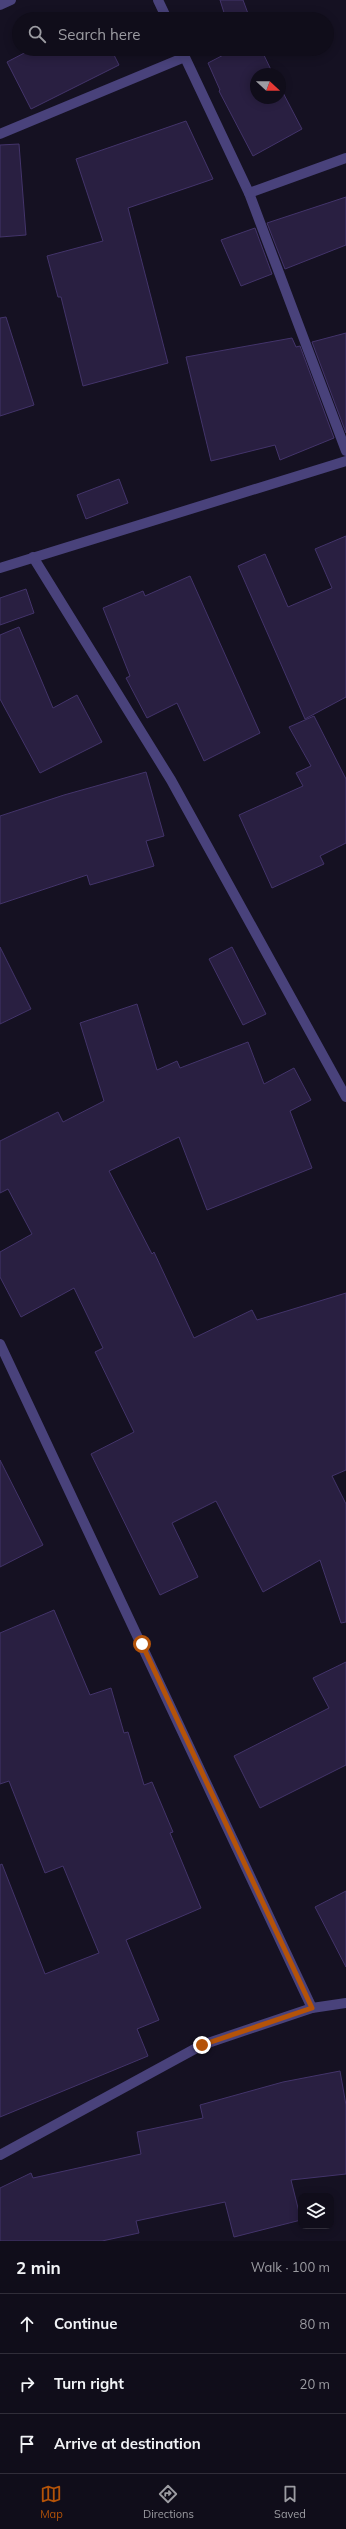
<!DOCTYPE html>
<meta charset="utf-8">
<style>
body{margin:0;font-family:Mulish,sans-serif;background:#1e1b27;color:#f1f3f6}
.controls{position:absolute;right:12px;bottom:12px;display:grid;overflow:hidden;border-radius:8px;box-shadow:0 2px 10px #0003}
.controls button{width:36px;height:36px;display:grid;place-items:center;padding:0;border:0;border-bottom:1px solid #302d39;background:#100d1a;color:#f1f3f6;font:20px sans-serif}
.compass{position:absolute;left:250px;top:68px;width:36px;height:36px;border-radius:50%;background:#100d1a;box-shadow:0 2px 10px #0003;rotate:111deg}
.stop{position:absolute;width:12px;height:12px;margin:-9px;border:3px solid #b45309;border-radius:50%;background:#fff}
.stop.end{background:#b45309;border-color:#fff;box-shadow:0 1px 4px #0008}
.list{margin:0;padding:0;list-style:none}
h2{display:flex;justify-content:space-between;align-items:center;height:52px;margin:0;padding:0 16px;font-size:17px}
h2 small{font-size:13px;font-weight:400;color:#9c9ca2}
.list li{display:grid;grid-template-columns:26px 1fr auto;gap:12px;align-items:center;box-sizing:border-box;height:60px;padding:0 16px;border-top:1px solid #302d39}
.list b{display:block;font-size:15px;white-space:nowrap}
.list em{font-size:13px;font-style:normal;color:#9c9ca2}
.icon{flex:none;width:22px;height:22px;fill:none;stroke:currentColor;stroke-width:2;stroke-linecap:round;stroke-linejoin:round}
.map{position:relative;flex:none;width:346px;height:2241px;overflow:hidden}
.search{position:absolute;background:#100d1a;box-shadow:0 2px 10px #0003;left:12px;right:12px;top:12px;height:44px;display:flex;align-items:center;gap:10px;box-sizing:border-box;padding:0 14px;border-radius:22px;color:#9c9ca2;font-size:15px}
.sheet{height:232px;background:#100d1a}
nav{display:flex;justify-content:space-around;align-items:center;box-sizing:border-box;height:56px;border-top:1px solid #302d39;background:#100d1a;font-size:11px;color:#9c9ca2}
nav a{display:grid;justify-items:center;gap:2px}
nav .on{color:#b45309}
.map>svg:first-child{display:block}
.building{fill:#291f41;stroke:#43346a}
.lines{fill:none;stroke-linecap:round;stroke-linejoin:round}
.lane{stroke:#49427b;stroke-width:10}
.street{stroke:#49427b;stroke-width:10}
.route{stroke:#b45309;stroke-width:5}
</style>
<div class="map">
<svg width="346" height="2241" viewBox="0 0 346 2241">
<rect width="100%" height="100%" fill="#151122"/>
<g class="building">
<polygon points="220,0 243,0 250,19 226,19"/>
<polygon points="32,49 111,49 119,65 31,109 7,62"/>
<polygon points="235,49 261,49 273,74 256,74 256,98 280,98 280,87 302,129 253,156 219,91 220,90 208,63"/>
<polygon points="186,121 213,179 128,208 168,363 83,386 61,297 58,297 47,256 103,241 76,159"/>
<polygon points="19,144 26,235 0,237 0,145"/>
<polygon points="346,197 346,245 285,269 267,223"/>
<polygon points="255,228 272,274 241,286 221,240"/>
<polygon points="6,317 34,405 0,416 0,318"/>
<polygon points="346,333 346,433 312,342"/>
<polygon points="292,338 296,347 300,346 334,438 280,460 275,445 211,461 186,357"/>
<polygon points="119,479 128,503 86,519 77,495"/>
<polygon points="346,536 346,697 305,719 238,566 265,554 288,607 332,588 315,549"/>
<polygon points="190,576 260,733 204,761 177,703 147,718 126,678 130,676 103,608 143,591 145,596"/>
<polygon points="26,589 34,613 0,625 0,598"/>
<polygon points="19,627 53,708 77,695 102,742 40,773 0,699 0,635"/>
<polygon points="314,716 346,779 346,843 320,856 324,864 272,888 239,815 303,786 296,773 311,766 289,727"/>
<polygon points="146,772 164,836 146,841 154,866 90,885 87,875 0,904 0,816 64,795"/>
<polygon points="0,947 31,1009 0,1024"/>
<polygon points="232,947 266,1014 243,1025 209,959"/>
<polygon points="137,1004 157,1070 177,1061 180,1068 248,1042 264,1084 294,1068 311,1100 290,1111 312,1168 207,1210 179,1137 109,1171 152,1254 154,1252 194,1338 252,1310 257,1320 346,1293 346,1470 332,1476 346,1504 346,1622 341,1623 320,1560 263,1592 216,1501 172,1523 198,1577 160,1595 91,1454 134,1432 95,1352 103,1348 74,1288 21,1317 0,1277 0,1252 32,1234 8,1189 0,1193 0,1141 58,1112 63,1122 104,1101 80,1023"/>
<polygon points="0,1460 43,1545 0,1567"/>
<polygon points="54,1610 90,1695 111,1688 124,1733 128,1732 144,1785 152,1782 173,1832 170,1833 201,1908 126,1940 159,2020 137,2029 148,2056 0,2117 0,1865 2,1864 45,1974 99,1953 63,1866 45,1873 9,1781 0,1784 0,1633"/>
<polygon points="346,1662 346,1765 260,1808 234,1756 329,1708 313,1678"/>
<polygon points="346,1891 346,1967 315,1907"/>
<polygon points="340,2071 346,2105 346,2174 291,2180 301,2220 234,2237 225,2202 136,2221 139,2233 102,2241 0,2241 0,2188 31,2173 33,2178 141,2154 137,2132 203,2118 200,2105 283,2082"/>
</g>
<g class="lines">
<polyline class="lane" points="0,134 185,57"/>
<g class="street">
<polyline points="158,0 167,19"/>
<polyline points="0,5 11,0"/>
<polyline points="181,49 249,193 346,451"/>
<polyline points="249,193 346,158"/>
<polyline points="33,557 171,780 346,1097"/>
<polyline points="0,568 346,461"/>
<polyline points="0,1344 312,2008"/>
<polyline points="0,2155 202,2045 312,2008 346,2003"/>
</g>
</g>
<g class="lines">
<polyline class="route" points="142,1644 312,2008 202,2045"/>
</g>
</svg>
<div class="controls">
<button><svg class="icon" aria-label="layers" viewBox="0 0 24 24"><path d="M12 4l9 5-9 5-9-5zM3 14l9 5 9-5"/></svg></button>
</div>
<svg class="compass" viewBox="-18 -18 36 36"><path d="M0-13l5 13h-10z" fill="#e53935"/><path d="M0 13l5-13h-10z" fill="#9c9ca2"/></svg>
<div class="stop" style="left:142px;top:1644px"></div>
<div class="stop end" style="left:202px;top:2045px"></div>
<div class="search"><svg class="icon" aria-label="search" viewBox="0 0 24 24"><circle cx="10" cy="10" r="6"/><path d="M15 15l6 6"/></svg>Search here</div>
</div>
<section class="sheet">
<h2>2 min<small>Walk · 100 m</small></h2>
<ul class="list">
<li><svg class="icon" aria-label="ahead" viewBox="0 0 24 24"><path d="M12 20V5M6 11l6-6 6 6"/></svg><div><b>Continue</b></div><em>80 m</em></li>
<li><svg class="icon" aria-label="right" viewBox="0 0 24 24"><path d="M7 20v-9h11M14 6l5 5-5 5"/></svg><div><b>Turn right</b></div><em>20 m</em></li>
<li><svg class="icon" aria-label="arrive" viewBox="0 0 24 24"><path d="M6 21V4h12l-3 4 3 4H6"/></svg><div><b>Arrive at destination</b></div></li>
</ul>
</section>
<nav>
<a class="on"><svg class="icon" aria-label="map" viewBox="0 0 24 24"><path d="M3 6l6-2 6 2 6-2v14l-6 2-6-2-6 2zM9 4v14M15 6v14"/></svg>Map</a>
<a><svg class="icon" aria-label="directions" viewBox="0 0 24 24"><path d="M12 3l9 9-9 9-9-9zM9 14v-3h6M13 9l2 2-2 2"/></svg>Directions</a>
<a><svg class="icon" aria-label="saved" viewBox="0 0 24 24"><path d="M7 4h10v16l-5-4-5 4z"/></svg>Saved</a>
</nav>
